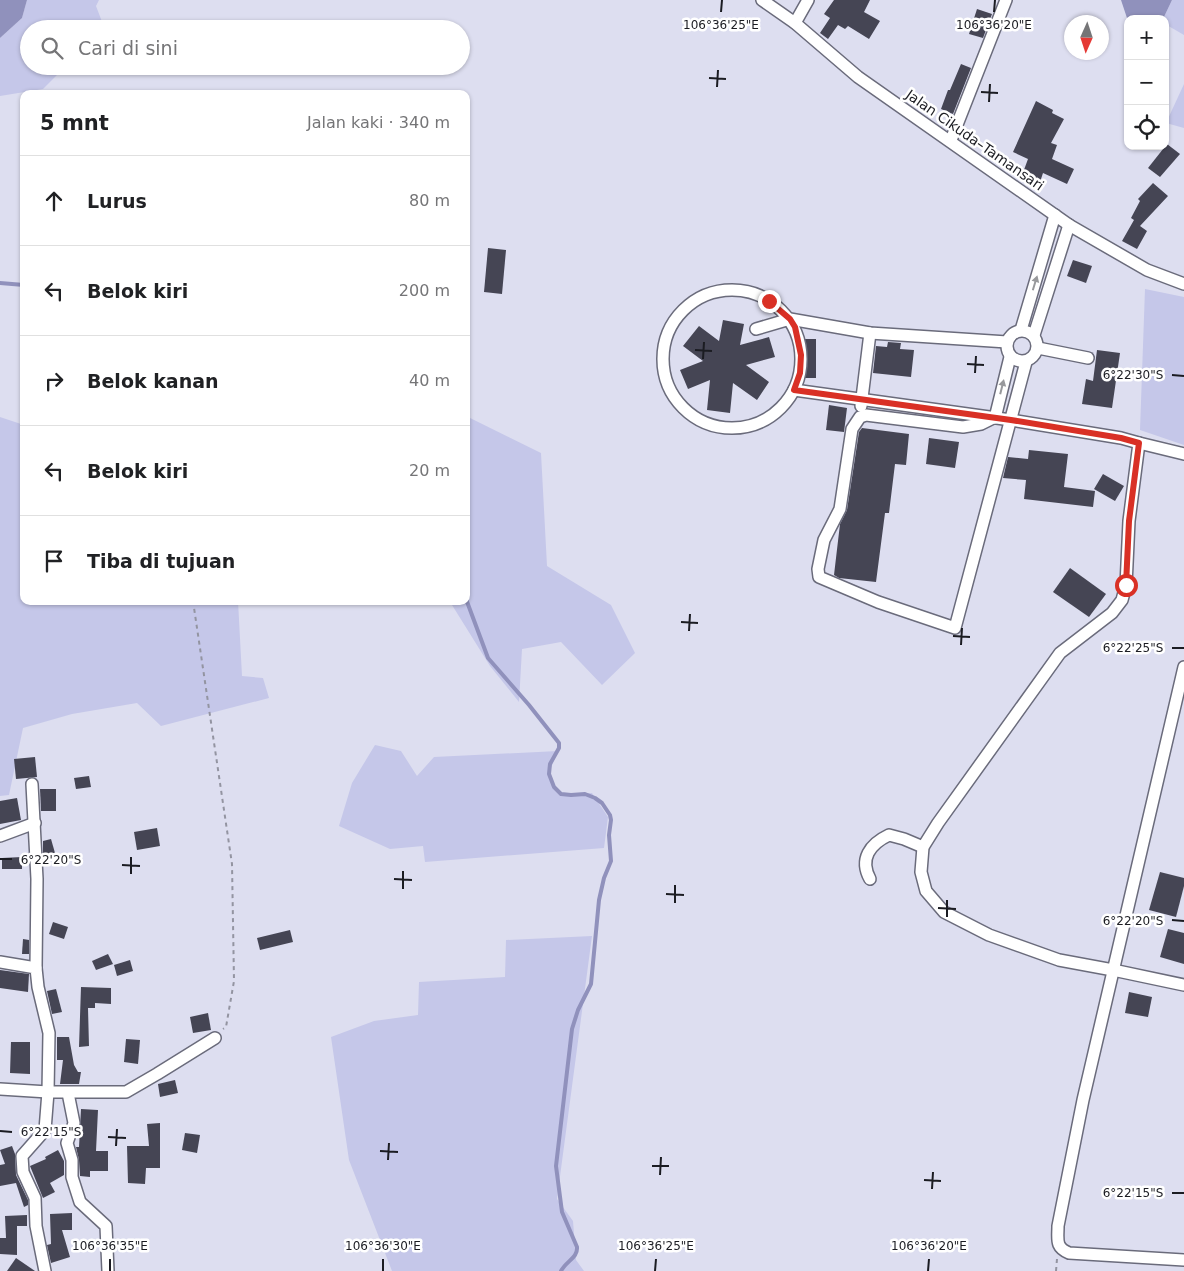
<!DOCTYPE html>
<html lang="id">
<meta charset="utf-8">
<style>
body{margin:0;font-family:"DejaVu Sans",sans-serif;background:#f6f6f6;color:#202124}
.controls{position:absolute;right:15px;top:15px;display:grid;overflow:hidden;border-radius:10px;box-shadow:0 1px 4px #0004}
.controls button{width:45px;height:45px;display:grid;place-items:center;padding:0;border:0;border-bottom:1px solid #e0e0e0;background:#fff;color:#202124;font:25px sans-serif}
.compass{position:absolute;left:1064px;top:15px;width:45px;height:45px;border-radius:50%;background:#fff;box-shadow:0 1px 4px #0004;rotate:183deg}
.stop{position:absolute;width:15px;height:15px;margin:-11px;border:4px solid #d93025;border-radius:50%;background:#fff}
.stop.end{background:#d93025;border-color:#fff;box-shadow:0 1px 5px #0008}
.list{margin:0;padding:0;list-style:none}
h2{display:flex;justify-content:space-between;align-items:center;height:65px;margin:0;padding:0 20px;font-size:21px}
h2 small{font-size:16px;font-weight:400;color:#757577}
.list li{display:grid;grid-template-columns:32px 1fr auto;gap:15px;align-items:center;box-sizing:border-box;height:90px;padding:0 20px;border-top:1px solid #e0e0e0}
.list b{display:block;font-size:19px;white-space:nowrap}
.list em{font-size:16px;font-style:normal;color:#757577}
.icon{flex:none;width:28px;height:28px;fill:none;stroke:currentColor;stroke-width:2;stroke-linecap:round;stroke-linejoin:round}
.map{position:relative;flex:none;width:1184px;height:1271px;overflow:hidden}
.search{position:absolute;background:#fff;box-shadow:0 1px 4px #0004;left:20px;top:20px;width:450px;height:55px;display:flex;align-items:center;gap:12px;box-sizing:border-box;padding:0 18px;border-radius:28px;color:#757577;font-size:19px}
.panel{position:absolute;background:#fff;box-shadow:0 1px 4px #0004;left:20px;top:90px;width:450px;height:515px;border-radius:10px}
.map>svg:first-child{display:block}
.green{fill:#c5c7e9}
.water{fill:#9091bc}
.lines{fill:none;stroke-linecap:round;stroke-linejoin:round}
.stream{stroke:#9091bc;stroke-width:4}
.building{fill:#454554}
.minor-casing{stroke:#6a6b7b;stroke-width:14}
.path{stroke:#9394a1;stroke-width:2;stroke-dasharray:4 4;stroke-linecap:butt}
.minor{stroke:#fff;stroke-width:11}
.oneway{fill:#98999c}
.route{stroke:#d93025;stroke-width:6}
.ticks{fill:none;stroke:#1b1c22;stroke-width:2}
.labels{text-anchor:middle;stroke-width:5;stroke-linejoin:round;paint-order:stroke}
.street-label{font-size:14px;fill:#1b1c22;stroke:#fff}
.ticks-label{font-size:12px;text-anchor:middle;fill:#1b1c22;stroke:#fff;stroke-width:5;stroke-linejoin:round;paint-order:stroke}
</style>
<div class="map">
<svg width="1184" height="1271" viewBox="0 0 1184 1271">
<rect width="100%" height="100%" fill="#dddef0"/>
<g class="green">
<polygon points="27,0 99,0 96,6 104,27 102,29 29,29 29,66 66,66 43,89 0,96 0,38 22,18"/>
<polygon points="1172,0 1184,0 1184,35 1165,24 1165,19 1163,19"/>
<polygon points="1184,84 1184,128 1166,123"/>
<polygon points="1145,289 1184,297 1184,445 1140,430"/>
<polygon points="466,416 541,453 547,566 611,605 635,653 602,685 561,642 522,649 519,702 490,666 452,605 451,601 466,601"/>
<polygon points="0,417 24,425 24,601 238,601 242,676 263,678 269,698 161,726 137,703 72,714 23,728 9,795 0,796"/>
<polygon points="375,745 401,751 417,776 434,757 558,751 548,775 560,794 592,793 608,817 604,848 425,862 423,846 390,849 339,826 352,783"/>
<polygon points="592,936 557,1199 573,1221 576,1260 584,1271 392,1271 349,1160 331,1037 374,1021 418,1015 419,982 505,977 506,940"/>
</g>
<g class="water">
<polygon points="0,0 27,0 22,18 0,38"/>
<polygon points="1121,0 1172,0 1163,19 1128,19 1128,21"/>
</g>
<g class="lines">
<g class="stream">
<polyline points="0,283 24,285"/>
<path d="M466,599L488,658L529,705L559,743V748L550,764L549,774L554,787L561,794L571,795L585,794L595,798L602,803L610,815L611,820L609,835L611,861L604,878L599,900L591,984L578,1010L572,1029L556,1166L562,1212L577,1247C578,1258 566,1261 561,1271"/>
</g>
</g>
<g class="building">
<polygon points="834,0 870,0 864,12 880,21 869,39 848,26 845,29 838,25 828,39 820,33 830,18 824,14"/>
<polygon points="977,9 992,14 983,38 969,34"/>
<polygon points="961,64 971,68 953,114 941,109 948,90 950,90"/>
<polygon points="1036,101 1053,110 1052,113 1064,119 1051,143 1057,145 1052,159 1074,169 1067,184 1043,173 1039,185 1021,178 1028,159 1013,152"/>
<polygon points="1167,144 1180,154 1160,177 1148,168"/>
<polygon points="1153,183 1168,196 1140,226 1147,231 1137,249 1122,241 1134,220 1131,218 1140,201 1138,199"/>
<polygon points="488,248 506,250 502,294 484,292"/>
<polygon points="1073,260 1092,266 1086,283 1067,276"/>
<polygon points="723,320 744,324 740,345 769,337 775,357 746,365 769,382 757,400 733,383 730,413 707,410 710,380 688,389 680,370 703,361 683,346 699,326 719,341"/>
<polygon points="804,339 816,339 816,378 803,378"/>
<polygon points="888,342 901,343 900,349 914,350 911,377 873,373 876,346 887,347"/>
<polygon points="1097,350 1120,353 1112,408 1082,404 1086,379 1093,381"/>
<polygon points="829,405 847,408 844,432 826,430"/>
<polygon points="862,428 909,434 906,465 895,464 889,513 885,513 876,582 839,578 834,575 840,524 847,510 859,432"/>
<polygon points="929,438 959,442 955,468 926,464"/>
<polygon points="1029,450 1068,454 1064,487 1095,491 1093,507 1024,499 1026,480 1003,478 1008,457 1028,459"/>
<polygon points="1103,474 1124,486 1115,501 1094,489"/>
<polygon points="1070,568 1106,594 1089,617 1053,592"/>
<polygon points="35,757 37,777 16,779 14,759"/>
<polygon points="89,776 91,787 76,789 74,778"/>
<polygon points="40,789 56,789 56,811 41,811"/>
<polygon points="17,798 21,820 0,824 0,801"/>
<polygon points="157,828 160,846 137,850 134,832"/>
<polygon points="51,839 55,853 43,856 43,841"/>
<polygon points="22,857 22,869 2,869 2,858"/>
<polygon points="1160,872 1184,878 1184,886 1176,917 1149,910"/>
<polygon points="53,922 68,927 64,939 49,934"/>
<polygon points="1168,929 1184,933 1184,964 1160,957"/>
<polygon points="290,930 293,942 260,950 257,938"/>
<polygon points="23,939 29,940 29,954 22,954"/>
<polygon points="108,954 113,964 96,970 92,961"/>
<polygon points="130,960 133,971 117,976 114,965"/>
<polygon points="0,970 29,974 28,992 0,988"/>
<polygon points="81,987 111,988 111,1004 95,1003 95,1008 88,1008 89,1046 79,1047"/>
<polygon points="56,989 62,1012 52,1014 47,991"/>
<polygon points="1129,992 1152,997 1148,1017 1125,1013"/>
<polygon points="208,1013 211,1030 193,1033 190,1017"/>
<polygon points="57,1037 69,1037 74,1065 78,1072 81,1072 79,1084 60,1084 63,1060 57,1060"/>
<polygon points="126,1039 140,1040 138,1064 124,1062"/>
<polygon points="11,1042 30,1042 30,1074 10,1073"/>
<polygon points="175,1080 178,1093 160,1097 158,1084"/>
<polygon points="81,1109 98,1110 96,1151 108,1151 108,1171 90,1171 90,1177 80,1176 79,1160 76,1147 79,1147"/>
<polygon points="160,1123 160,1168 146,1168 145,1184 128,1183 127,1146 149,1146 147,1124"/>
<polygon points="185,1133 200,1135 197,1153 182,1150"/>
<polygon points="12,1146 15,1154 16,1175 28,1200 28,1205 24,1207 16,1183 0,1186 0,1165 5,1164 0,1150"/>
<polygon points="58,1150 64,1161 64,1175 50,1183 55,1192 43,1198 30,1166 46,1159 45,1157"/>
<polygon points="72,1213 72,1230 62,1230 70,1257 51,1263 47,1245 51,1244 50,1214"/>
<polygon points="27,1215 27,1226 17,1226 17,1255 0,1254 0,1238 6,1238 5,1216"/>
<polygon points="16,1258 35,1271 7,1271"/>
</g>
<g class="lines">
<g class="minor-casing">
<g id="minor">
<polyline points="762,0 795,23 858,77 1069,225 1147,270 1184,284"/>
<polyline points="795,23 808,0"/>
<polyline points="951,140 1006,0"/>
<circle cx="732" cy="359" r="69"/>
<polyline points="756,329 790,319 870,333 1007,342"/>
<polyline points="1021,330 1055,215"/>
<circle cx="1022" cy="346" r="15"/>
<polyline points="1034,335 1069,225"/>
<polyline points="1038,348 1088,358"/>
<polyline points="794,390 1011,420 1121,438 1139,443 1129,521 1126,585 1122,600 1112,613 1060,653 938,823 923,847 921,872 926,891 944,912 989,935 1059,960 1113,970 1184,985"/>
<polyline points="861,406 870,333"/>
<polyline points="993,418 981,424 963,427 866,415 860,417 852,429 840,509 824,540 818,569 819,577 878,602 955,628 1026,362"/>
<polyline points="995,418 1010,357"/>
<polyline points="1139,443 1184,454"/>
<path d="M1184,667L1083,1100L1058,1226C1058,1240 1055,1247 1069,1253L1184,1260"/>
<polyline points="32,784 37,879 36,968"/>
<polyline points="0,836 35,823"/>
<path d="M870,879C859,859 870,844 889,835L904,839L923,847"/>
<polyline points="0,962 36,968 38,987 49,1033 48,1092 45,1130 22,1156 23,1172 35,1198 36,1226 45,1271"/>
<polyline points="0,1089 48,1092 126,1092 157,1074 215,1038"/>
<polyline points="68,1093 74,1123 67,1143 72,1160 72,1177 80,1202 106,1226 108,1271"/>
</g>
</g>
<g class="path">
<polyline points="193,601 232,864 234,981 226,1027 223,1029"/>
<polyline points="1056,1271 1057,1259"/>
</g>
<use href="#minor" class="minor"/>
</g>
<defs><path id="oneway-solid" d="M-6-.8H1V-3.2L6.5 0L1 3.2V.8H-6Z" transform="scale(1.25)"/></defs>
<g class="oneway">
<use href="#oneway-solid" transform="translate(1035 283) rotate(-73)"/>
<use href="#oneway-solid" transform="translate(1002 387) rotate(-76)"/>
</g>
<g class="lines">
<polyline class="route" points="769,301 790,319 795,327 801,355 800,373 794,390 1011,420 1121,438 1139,443 1129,521 1126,585"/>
</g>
<path class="ticks" d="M721,12L722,0M994,12L995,0M709,78L726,79M717,87L718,70M981,92L998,93M989,102L990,84M695,350L712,351M703,359L704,342M967,364L984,365M975,373L976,356M1172,375L1184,376M681,622L698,623M689,631L690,614M953,636L970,637M961,645L962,628M1172,648H1184M0,859H12M122,865L140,866M131,874V857M394,879L412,880M403,889V871M666,894L684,895M675,903V885M938,908L956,909M947,917V900M1172,920L1184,921M0,1131L12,1132M108,1137L126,1138M116,1146L117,1129M380,1151L398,1152M388,1160L389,1143M652,1166H669M660,1175L661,1157M924,1180L941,1181M932,1189L933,1172M1172,1193H1184M110,1271V1259M383,1271V1259M655,1271L656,1259M928,1271L929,1259"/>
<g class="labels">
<g class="street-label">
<text transform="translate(975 140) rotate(35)" y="5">Jalan Cikuda–Tamansari</text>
</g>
</g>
<g class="ticks-label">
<text x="721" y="29">106°36'25"E</text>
<text x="994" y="29">106°36'20"E</text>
<text x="1133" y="379">6°22'30"S</text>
<text x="1133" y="652">6°22'25"S</text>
<text x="51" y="864">6°22'20"S</text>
<text x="1133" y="925">6°22'20"S</text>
<text x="51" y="1136">6°22'15"S</text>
<text x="1133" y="1197">6°22'15"S</text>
<text x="110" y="1250">106°36'35"E</text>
<text x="383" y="1250">106°36'30"E</text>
<text x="656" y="1250">106°36'25"E</text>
<text x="929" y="1250">106°36'20"E</text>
</g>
</svg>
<div class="controls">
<button>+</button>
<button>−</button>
<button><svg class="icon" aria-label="locate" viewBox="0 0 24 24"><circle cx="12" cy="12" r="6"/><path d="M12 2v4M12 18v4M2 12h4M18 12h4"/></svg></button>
</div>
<svg class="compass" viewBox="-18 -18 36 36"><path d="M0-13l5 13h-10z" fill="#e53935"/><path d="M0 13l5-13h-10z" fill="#757577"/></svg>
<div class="stop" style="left:1126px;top:585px"></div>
<div class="stop end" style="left:769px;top:301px"></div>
<div class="search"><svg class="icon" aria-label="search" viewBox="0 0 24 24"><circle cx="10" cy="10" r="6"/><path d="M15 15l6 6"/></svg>Cari di sini</div>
<section class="panel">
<h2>5 mnt<small>Jalan kaki · 340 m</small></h2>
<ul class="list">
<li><svg class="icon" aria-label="ahead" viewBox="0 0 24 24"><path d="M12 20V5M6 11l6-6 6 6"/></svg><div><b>Lurus</b></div><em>80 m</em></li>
<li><svg class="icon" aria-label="left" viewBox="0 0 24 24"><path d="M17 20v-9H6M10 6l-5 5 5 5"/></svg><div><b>Belok kiri</b></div><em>200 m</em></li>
<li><svg class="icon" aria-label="right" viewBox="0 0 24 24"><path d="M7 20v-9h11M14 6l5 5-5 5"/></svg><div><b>Belok kanan</b></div><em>40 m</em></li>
<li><svg class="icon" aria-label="left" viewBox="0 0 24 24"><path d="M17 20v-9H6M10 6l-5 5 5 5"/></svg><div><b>Belok kiri</b></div><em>20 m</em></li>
<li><svg class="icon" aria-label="arrive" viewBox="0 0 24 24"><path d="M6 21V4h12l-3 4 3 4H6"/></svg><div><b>Tiba di tujuan</b></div></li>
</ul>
</section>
</div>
